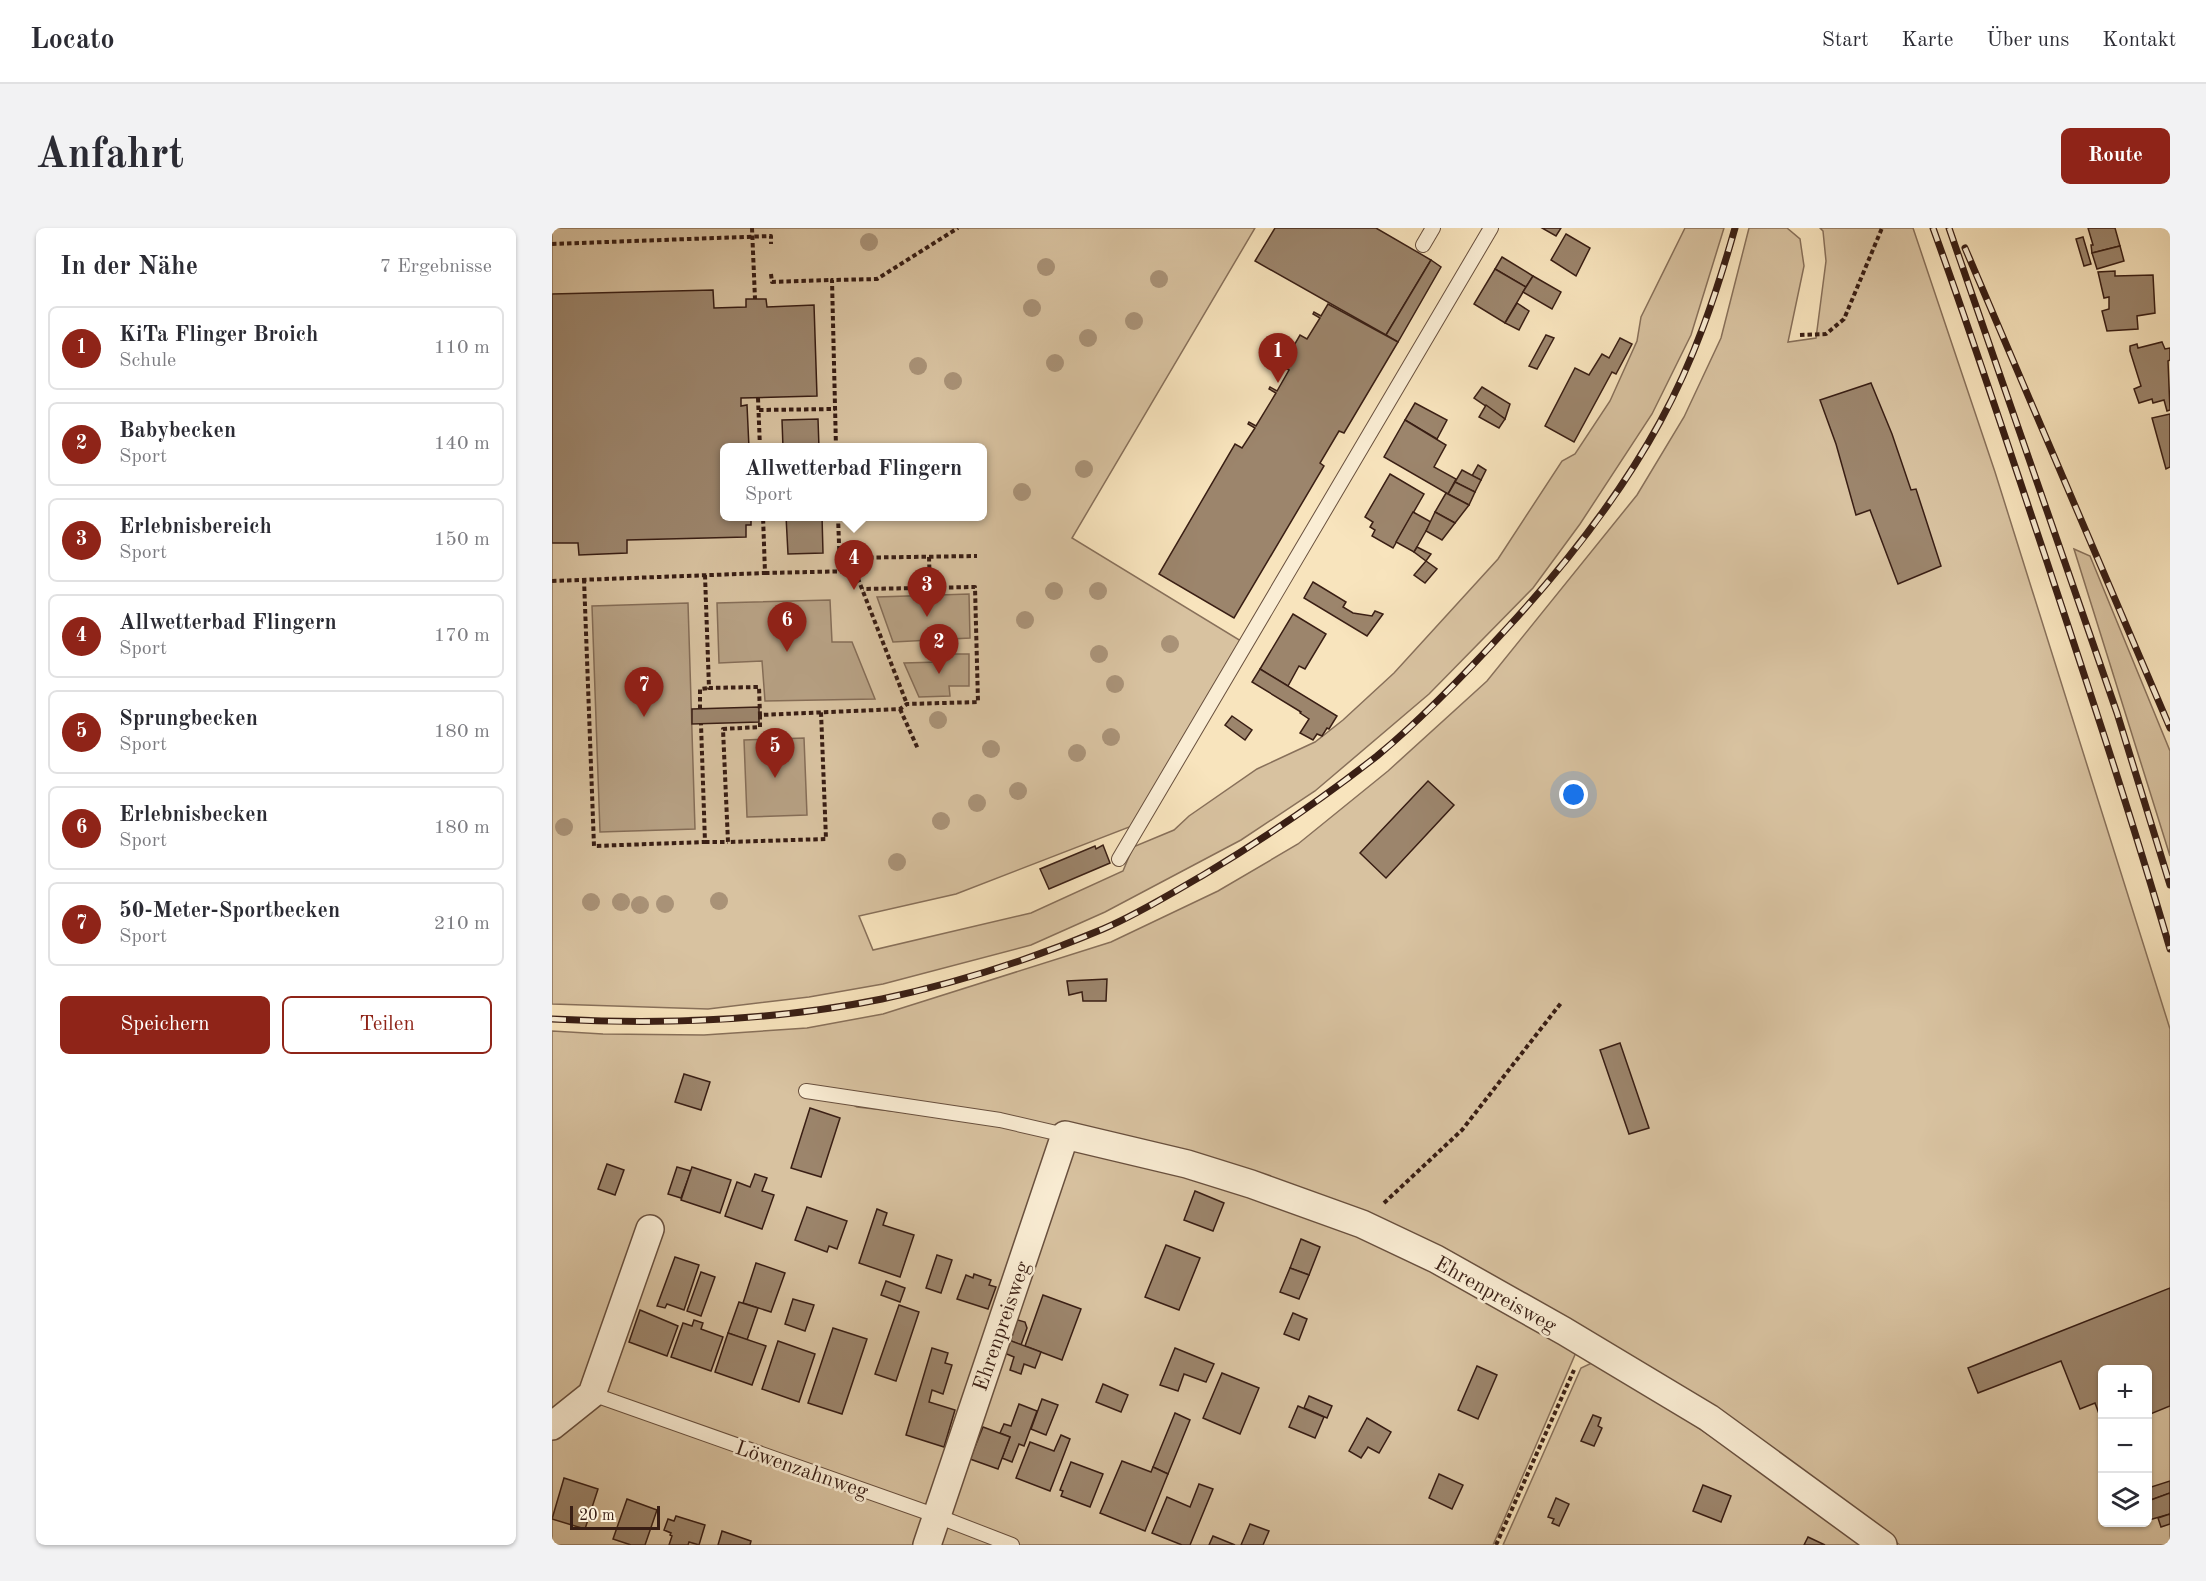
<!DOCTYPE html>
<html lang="de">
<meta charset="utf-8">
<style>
body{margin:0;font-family:"Old Standard TT",serif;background:#f2f2f3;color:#2b2b33}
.controls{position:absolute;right:18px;bottom:18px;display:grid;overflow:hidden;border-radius:9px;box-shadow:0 2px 4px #0004}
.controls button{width:54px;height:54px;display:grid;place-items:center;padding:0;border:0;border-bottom:2px solid #e1e1e2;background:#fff;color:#2b2b33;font:30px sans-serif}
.scale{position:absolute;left:18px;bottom:15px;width:90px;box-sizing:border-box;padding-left:6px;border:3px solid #391e14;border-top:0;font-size:16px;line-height:21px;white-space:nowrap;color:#391e14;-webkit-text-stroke:4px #faedd4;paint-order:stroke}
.you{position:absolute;left:1022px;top:567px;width:21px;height:21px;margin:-15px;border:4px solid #fff;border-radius:50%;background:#1a73e8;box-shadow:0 0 0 9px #1a73e833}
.badge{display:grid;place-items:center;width:39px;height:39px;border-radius:50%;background:#8f2418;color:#fff;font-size:20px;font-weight:700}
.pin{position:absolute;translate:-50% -50px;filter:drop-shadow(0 2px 3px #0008)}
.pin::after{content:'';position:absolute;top:32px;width:21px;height:18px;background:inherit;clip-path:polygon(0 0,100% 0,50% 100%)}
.popup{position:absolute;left:168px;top:215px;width:267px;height:78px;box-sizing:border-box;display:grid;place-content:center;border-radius:9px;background:#fff;filter:drop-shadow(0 2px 4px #0005);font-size:20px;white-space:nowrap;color:#7c7c81}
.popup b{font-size:22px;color:#2b2b33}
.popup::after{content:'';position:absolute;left:50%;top:100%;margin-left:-12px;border:12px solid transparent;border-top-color:#fff}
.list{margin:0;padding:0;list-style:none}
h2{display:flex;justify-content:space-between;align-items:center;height:78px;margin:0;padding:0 24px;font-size:26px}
h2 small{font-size:20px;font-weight:400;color:#7c7c81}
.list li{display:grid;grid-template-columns:39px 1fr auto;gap:18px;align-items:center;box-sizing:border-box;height:84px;margin:0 12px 12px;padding:0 12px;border:2px solid #e1e1e2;border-radius:9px}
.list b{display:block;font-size:22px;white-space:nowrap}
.list p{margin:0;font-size:20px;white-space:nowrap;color:#7c7c81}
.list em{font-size:20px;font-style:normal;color:#7c7c81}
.actions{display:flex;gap:12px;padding:18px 24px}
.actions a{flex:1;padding:14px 0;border:2px solid #8f2418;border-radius:9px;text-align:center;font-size:21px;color:#8f2418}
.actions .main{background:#8f2418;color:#fff}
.icon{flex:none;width:33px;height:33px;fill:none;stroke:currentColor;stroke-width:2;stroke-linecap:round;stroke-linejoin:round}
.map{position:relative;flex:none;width:1618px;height:1317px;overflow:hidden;border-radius:9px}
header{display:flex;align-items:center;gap:36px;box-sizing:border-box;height:84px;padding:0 30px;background:#fff;border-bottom:2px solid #e1e1e2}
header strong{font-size:28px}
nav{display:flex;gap:33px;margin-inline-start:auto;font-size:21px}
.intro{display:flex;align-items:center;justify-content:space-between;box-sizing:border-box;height:144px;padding:0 36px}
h1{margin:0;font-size:42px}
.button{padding:15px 27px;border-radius:9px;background:#8f2418;color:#fff;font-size:21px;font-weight:700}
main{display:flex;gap:36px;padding:0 36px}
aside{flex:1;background:#fff;border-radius:9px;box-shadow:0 2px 4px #0004}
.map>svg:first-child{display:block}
.green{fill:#d8c2a0;stroke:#88705a;stroke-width:1.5;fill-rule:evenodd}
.water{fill:#b7a184;stroke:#856d57;stroke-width:1.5}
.building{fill:#9c856c;stroke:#391e14;stroke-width:1.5}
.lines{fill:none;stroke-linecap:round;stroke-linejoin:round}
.lane-casing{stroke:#69503e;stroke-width:16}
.street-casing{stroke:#69503e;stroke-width:30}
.path{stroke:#391e14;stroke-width:4;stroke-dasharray:4.5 3;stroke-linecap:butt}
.lane{stroke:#faedd4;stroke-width:14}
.street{stroke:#faedd4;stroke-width:27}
.rail-casing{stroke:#391e14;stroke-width:7}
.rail{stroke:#faedd4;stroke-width:4.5;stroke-dasharray:14;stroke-linecap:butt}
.tree{fill:#a99277}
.labels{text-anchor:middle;stroke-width:5;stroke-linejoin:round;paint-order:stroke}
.street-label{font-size:21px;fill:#391e14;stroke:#faedd4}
</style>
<header>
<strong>Locato</strong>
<nav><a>Start</a><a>Karte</a><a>Über uns</a><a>Kontakt</a></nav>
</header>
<div class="intro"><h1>Anfahrt</h1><a class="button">Route</a></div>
<main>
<aside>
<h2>In der Nähe<small>7 Ergebnisse</small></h2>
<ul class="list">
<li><span class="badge">1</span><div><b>KiTa Flinger Broich</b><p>Schule</p></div><em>110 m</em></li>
<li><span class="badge">2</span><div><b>Babybecken</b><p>Sport</p></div><em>140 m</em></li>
<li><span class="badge">3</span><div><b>Erlebnisbereich</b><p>Sport</p></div><em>150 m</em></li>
<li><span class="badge">4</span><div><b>Allwetterbad Flingern</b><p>Sport</p></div><em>170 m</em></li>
<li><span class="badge">5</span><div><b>Sprungbecken</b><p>Sport</p></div><em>180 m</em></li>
<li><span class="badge">6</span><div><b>Erlebnisbecken</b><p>Sport</p></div><em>180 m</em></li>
<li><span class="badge">7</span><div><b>50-Meter-Sportbecken</b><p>Sport</p></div><em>210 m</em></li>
</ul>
<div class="actions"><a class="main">Speichern</a><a>Teilen</a></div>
</aside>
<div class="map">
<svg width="1618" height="1317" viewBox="0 0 1618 1317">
<rect width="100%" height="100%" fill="#f8e4bd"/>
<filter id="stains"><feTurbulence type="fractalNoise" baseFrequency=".00333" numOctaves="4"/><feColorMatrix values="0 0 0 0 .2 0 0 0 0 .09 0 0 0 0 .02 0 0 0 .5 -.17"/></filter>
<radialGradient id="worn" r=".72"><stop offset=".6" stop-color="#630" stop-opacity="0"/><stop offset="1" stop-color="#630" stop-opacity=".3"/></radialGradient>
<g class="green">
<path d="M0,0H703L520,310L689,413L580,598L404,666L307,688L321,722L479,685L571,643L581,619L622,602L637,588L705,541L763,514L791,492L842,445L946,331L1010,233L1023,226L1058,173L1085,113L1089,89L1133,0H1172L1139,107L1100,186L1028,296L981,360L877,466L763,563L689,612L553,684L479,717L331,756L257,769L156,781L0,776ZM173,220H431V288H173Z"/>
<path d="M1197,0H1235L1248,11L1252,38L1236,114L1264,110L1274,33L1271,3L1268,0H1361L1443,244L1618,801V1317H1348L1158,1181L882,1023L795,985L683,947L580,919L452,887L266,858L305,879L428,893L514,911L631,942L785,994L880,1036L1025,1122L941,1317H0V803L51,806L152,807L255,800L331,786L559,714L666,663L746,616L836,543L935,453L1085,267L1132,189L1169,110ZM1550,1142H1596V1294H1550Z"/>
<polygon points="1522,321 1538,328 1618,523 1618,628"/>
<polygon points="1046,1132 1319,1317 951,1317 1029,1140"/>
</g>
<g class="water">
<polygon points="417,366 418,410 341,414 325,369"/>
<polygon points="278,372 280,414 300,414 323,471 213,473 210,433 167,435 165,375"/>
<polygon points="136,375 143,601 48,604 40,378"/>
<polygon points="388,426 417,426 417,458 397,458 398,468 367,469 352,435 387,434"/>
<polygon points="252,510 255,587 195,589 192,512"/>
</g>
<g class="building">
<polygon points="723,0 824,0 879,32 834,107 703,33"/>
<polygon points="990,0 1009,0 1004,8"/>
<polygon points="1536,0 1563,0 1568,18 1540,25 1539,17 1541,17"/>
<polygon points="1014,6 1038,20 1024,48 999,32"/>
<polygon points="1531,9 1539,36 1532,38 1524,11"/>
<polygon points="1568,18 1572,33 1545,41 1540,25"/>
<polygon points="950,29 981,48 974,59 943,41"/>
<polygon points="879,32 889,39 846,114 834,107"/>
<polygon points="943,41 974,59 953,95 922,76"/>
<polygon points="1563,43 1563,48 1601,47 1603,85 1585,88 1586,101 1555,103 1550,83 1557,81 1557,69 1552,70 1546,44"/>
<polygon points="981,48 1009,64 1000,81 971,64"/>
<polygon points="161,62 162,80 194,79 194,71 214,71 215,79 262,77 265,168 189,170 189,178 195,177 197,220 173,220 173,288 199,288 199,297 194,297 194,309 75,312 75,325 27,327 26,315 0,315 0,66"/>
<polygon points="965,75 977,83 967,102 953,95"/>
<polygon points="776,76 846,114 792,205 787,203 768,235 772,238 682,390 607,346 683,216 690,220 703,200 696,196 697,194 704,198 724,165 717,161 718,159 725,163 737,142 730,138 748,107 755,111 768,90 761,86 762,84 769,88"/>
<polygon points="994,107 1002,110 985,141 977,138"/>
<polygon points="1068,110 1080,116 1064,146 1060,144 1022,214 993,198 1023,140 1037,147 1050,126 1057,130"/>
<polygon points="1610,114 1613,121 1618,120 1618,132 1616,133 1618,182 1615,183 1612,172 1601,175 1600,171 1587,175 1582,161 1589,158 1578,123 1578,118 1585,116 1586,120"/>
<polygon points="1319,155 1340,206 1359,262 1364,261 1389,338 1346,356 1318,282 1304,287 1284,216 1268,172"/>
<polygon points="930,159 958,176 953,191 922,170"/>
<polygon points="863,175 895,192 885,211 853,192"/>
<polygon points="934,177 953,191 947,200 927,189"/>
<polygon points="1618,186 1618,239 1614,241 1600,190"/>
<polygon points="266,191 267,220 231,220 230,192"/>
<polygon points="853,192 894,217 882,239 904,251 896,266 832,229"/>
<polygon points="926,237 934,242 929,252 920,248"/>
<polygon points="910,242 929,252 923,264 903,254"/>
<polygon points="838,246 872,266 841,320 820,308 823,302 818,299 821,294 813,289"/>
<polygon points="903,254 923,264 917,277 896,266"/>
<polygon points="894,265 917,277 903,295 883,284"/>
<polygon points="861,284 879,294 862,324 844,314"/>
<polygon points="883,284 903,295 890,312 874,303"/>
<polygon points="234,288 270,288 271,325 236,326"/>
<polygon points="865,319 879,326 874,333 862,324"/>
<polygon points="874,333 885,341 873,355 862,347"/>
<polygon points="761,354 794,374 791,379 801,385 820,388 823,383 831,386 815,408 752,370"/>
<polygon points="741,386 774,406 753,441 747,438 736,458 708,441"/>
<polygon points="708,441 785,488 777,501 775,500 770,508 765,506 761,512 748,505 757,491 748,485 749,484 700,454"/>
<polygon points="207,479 207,494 140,496 140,481"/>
<polygon points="680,488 700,502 693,512 673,497"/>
<polygon points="876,553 902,577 834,650 808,625"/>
<polygon points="551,617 558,635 497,661 488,641 543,618 544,621"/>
<polygon points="555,751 554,773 531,773 530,764 517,767 515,753"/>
<polygon points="1068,815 1097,900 1077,906 1048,822"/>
<polygon points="132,846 158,854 149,882 123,874"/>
<polygon points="258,880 288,890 269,949 239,940"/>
<polygon points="55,936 72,942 63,967 46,961"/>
<polygon points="125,939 139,943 129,970 116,966"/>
<polygon points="140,939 179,952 168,985 129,972"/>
<polygon points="203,946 215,950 210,963 222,967 210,1001 173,988 185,954 198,959"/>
<polygon points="643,963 672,975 661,1003 632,992"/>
<polygon points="255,979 295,993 285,1021 277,1018 275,1024 243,1012"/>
<polygon points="325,981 335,985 331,997 362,1007 348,1049 307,1035"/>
<polygon points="749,1011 768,1019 757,1047 738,1040"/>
<polygon points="614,1017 648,1030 627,1082 593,1069"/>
<polygon points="385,1027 400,1032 389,1065 374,1060"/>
<polygon points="123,1029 147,1037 132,1082 115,1076 113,1080 105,1078"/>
<polygon points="204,1035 233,1045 219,1084 191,1075"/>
<polygon points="738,1040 757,1047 747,1071 728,1064"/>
<polygon points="149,1044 163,1049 149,1088 135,1083"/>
<polygon points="422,1046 439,1052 437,1057 444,1059 436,1081 405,1071 414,1047 421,1050"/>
<polygon points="334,1053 353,1060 348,1074 329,1067"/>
<polygon points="1618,1060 1618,1178 1596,1187 1596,1142 1550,1142 1550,1194 1543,1175 1528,1181 1509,1133 1426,1165 1416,1140"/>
<polygon points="491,1067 529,1081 510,1132 473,1118"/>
<polygon points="241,1071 262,1077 253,1103 233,1096"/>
<polygon points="187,1074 206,1080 195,1112 176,1105"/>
<polygon points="347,1077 367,1084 344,1153 323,1146"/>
<polygon points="88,1082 126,1098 115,1128 77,1114"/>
<polygon points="741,1085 755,1091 747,1112 732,1106"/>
<polygon points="462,1091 473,1094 475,1100 469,1117 454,1111"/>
<polygon points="142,1092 151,1095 149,1101 171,1109 159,1143 119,1129 131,1095 140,1098"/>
<polygon points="281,1100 315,1111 290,1186 256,1175"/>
<polygon points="176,1105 214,1118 200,1157 163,1144"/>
<polygon points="454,1111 489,1124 483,1140 472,1136 469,1146 458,1142 462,1129 450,1124"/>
<polygon points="226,1113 263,1126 247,1174 210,1161"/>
<polygon points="380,1120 396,1125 393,1135 400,1137 391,1166 380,1162 377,1174 403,1182 392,1219 354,1207"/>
<polygon points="623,1120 662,1136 654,1154 632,1146 626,1163 608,1157"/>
<polygon points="925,1138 945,1147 926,1191 906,1182"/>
<polygon points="670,1145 707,1160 688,1206 651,1190"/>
<polygon points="551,1156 576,1167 569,1184 544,1174"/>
<polygon points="757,1168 780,1178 775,1190 752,1180"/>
<polygon points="490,1171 506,1177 494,1207 479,1201"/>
<polygon points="467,1176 485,1183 472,1218 467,1216 460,1234 450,1230 458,1209 448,1205 452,1196 459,1198"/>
<polygon points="746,1178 772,1189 763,1210 737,1199"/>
<polygon points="623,1185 638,1192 616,1246 601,1239"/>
<polygon points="1041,1187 1049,1190 1046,1198 1050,1200 1042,1218 1029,1213"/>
<polygon points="815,1190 839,1204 827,1225 816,1219 809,1230 797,1223"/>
<polygon points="431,1199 458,1209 446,1241 418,1231"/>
<polygon points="509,1207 518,1211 498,1263 464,1250 478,1214 502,1223"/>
<polygon points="570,1233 599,1244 601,1239 616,1246 593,1303 548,1285"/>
<polygon points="519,1234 551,1246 538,1279 509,1268 511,1263 508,1262"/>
<polygon points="887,1246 911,1257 900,1281 877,1270"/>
<polygon points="12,1250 46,1261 33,1301 0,1291"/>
<polygon points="1618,1253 1618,1265 1596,1273 1596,1260"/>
<polygon points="647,1256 661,1261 638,1317 630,1317 600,1305 615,1269 638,1279"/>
<polygon points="1151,1257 1179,1268 1169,1294 1141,1283"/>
<polygon points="1618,1265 1618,1286 1597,1292 1596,1273"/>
<polygon points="1004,1270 1017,1276 1007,1298 1000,1295 1002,1291 996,1289"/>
<polygon points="75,1271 105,1282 93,1317 79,1317 61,1311"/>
<polygon points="1618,1286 1618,1296 1609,1299 1606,1290"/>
<polygon points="124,1288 153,1297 147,1317 137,1314 136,1317 117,1317 120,1308 118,1307 119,1305 112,1302 116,1291 122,1293"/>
<polygon points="698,1296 717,1303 711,1317 689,1317"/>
<polygon points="170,1303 199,1313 198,1317 166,1317"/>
<polygon points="661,1308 683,1317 657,1317"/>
<polygon points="1256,1309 1273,1317 1252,1317"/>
</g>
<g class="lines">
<g class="lane-casing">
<g id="lane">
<polyline points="871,17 881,0"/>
<polyline points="567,631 939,0"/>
<polyline points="254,863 448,892 513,907"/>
<polyline points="40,1166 385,1288 460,1317"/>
</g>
</g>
<g class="street-casing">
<g id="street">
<polyline points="0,1198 40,1166 98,1001"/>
<polyline points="375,1317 513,907 635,936 699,956 810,996 884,1031 1012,1103 1157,1190 1331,1317"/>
</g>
</g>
<g class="path">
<polyline points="200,0 203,71"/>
<polyline points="0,16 219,8 219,16"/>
<polyline points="219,46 220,54 280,52"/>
<polyline points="1248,107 1274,106 1292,91 1330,0"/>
<polyline points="206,170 208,220"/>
<polyline points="207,182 283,181"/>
<polyline points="284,220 280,52 325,51 406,0"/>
<polyline points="286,288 288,343"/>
<polyline points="377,329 378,359"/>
<polyline points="287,330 425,328"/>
<polyline points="213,345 303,343 355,476"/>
<polyline points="153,347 157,460 207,459 208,487 348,481 355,476 426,474 423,359 311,361"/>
<polyline points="32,351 42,618 153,614 149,496"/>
<polyline points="0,353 213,345 211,288"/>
<polyline points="148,481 148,461 157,460"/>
<polyline points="348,481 366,521"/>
<polyline points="208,487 208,499 171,501 176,614 274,611 269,484"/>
<polyline points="153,614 176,614"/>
<polyline points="832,975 910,902 1009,775"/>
<polyline points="944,1317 1022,1142"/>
</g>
<use href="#lane" class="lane"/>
<use href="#street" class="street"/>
<g class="rail-casing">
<g id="rail">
<path d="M1381,0C1421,110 1457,221 1494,331C1537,461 1580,590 1618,721"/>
<polyline points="1397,0 1565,485 1618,657"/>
<polyline points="1413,20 1618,500"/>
<path d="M0,791C110,797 222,793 330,771C405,755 480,731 551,701C586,686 620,665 653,646C713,610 770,571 825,528C872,489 916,443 957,398C1014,336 1067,269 1108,194C1142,132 1164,67 1183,0"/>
</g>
</g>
<use href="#rail" class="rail"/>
</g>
<g class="tree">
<circle cx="317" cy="14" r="9"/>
<circle cx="494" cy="39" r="9"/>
<circle cx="607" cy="51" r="9"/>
<circle cx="480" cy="80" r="9"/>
<circle cx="582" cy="93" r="9"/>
<circle cx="536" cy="110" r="9"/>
<circle cx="503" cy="135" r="9"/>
<circle cx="366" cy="138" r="9"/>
<circle cx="401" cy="153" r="9"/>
<circle cx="532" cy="241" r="9"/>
<circle cx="470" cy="264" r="9"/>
<circle cx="502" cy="363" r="9"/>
<circle cx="546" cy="363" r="9"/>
<circle cx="473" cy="392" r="9"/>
<circle cx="618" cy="416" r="9"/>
<circle cx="547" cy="426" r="9"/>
<circle cx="563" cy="456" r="9"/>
<circle cx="386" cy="492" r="9"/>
<circle cx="559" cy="509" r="9"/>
<circle cx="439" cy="521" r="9"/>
<circle cx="525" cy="525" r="9"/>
<circle cx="466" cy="563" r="9"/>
<circle cx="425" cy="575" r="9"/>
<circle cx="389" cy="593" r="9"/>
<circle cx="12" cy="599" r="9"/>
<circle cx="345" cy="634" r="9"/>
<circle cx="167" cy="673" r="9"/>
<circle cx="39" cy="674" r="9"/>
<circle cx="69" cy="674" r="9"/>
<circle cx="113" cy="676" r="9"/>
<circle cx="88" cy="677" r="9"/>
</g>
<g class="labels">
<g class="street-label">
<text transform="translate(944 1066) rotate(29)" y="7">Ehrenpreisweg</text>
<text transform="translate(449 1098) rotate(-71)" y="7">Ehrenpreisweg</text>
<text transform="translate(250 1241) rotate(19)" y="7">Löwenzahnweg</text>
</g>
</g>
<rect width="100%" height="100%" filter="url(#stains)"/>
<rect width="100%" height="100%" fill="url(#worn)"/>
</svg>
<div class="controls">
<button>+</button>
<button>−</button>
<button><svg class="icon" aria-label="layers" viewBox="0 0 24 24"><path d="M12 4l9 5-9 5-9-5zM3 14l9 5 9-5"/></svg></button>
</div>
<div class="scale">20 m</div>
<div class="you"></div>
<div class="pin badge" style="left:726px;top:155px">1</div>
<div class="pin badge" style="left:387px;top:446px">2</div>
<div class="pin badge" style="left:375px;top:389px">3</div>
<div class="pin badge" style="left:302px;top:362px">4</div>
<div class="popup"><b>Allwetterbad Flingern</b>Sport</div>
<div class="pin badge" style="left:223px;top:550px">5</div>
<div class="pin badge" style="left:235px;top:424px">6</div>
<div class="pin badge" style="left:92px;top:489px">7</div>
</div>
</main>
